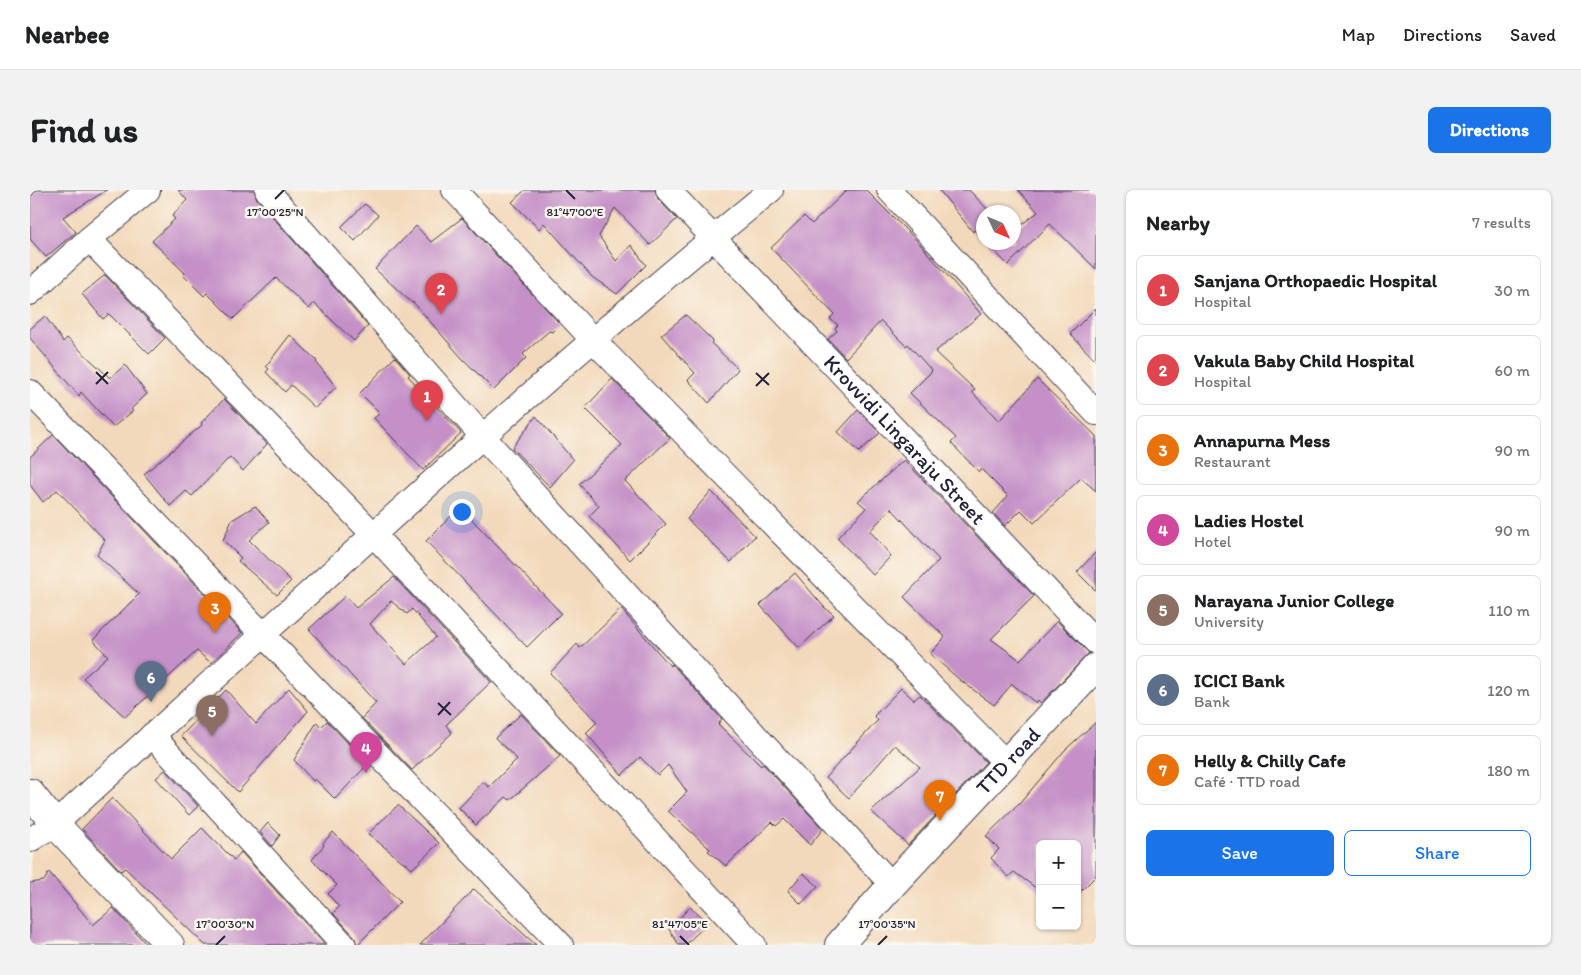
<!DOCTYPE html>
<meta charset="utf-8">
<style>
body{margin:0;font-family:Itim,sans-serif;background:#f2f2f2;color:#202124}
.controls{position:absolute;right:15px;bottom:15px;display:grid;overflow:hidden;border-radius:8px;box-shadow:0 1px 4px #0004}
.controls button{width:45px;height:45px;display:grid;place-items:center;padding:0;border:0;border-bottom:1px solid #e0e0e0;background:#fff;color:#202124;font:25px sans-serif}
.compass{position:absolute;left:946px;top:15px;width:45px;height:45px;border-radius:50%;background:#fff;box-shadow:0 1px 4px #0004;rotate:134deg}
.you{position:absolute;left:431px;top:321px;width:18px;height:18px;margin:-12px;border:4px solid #fff;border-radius:50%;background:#1a73e8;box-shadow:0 0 0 8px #1a73e833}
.badge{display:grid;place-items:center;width:32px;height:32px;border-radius:50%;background:#1a73e8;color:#fff;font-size:16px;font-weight:700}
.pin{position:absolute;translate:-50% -41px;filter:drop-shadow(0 1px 2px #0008)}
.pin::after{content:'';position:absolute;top:26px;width:18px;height:15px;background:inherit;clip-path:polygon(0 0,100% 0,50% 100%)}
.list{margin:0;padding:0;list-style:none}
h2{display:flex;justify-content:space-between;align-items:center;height:65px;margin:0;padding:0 20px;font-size:21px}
h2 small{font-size:16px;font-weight:400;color:#757577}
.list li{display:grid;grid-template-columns:32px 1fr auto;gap:15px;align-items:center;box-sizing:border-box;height:70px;margin:0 10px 10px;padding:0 10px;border:1px solid #e0e0e0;border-radius:8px}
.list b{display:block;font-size:19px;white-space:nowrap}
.list p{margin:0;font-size:16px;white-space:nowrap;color:#757577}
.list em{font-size:16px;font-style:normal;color:#757577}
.actions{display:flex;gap:10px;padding:15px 20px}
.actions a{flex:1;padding:11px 0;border:1px solid #1a73e8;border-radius:8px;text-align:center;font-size:18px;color:#1a73e8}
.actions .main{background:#1a73e8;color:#fff}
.map{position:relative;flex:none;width:1066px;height:755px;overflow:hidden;border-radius:8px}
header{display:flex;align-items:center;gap:30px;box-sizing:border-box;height:70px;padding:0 25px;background:#fff;border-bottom:1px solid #e0e0e0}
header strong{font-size:24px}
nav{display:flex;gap:28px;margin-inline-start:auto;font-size:18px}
.intro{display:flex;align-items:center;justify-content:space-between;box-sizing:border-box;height:120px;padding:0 30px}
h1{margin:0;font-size:35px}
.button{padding:12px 22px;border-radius:8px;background:#1a73e8;color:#fff;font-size:18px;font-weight:700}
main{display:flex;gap:30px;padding:0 30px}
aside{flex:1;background:#fff;border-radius:8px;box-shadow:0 1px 4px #0004}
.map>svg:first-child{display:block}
.building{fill:#c590c7;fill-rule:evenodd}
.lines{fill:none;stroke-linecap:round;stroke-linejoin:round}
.minor-casing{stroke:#413d4e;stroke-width:26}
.tertiary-casing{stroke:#413d4e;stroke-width:30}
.minor{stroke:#fff;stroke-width:24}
.tertiary{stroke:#fff;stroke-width:28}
.ticks{fill:none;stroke:#22223b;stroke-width:2}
.labels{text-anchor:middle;stroke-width:5;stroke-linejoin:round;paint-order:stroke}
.street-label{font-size:21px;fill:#22223b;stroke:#fbf7ec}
.ticks-label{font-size:12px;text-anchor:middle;fill:#22223b;stroke:#fbf7ec;stroke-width:5;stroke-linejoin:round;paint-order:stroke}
</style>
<header>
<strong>Nearbee</strong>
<nav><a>Map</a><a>Directions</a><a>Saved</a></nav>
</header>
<div class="intro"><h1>Find us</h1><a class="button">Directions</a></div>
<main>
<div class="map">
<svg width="1066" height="755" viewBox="0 0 1066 755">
<rect width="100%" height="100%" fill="#fbf7ec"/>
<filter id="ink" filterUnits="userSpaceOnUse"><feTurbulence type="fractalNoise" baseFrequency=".02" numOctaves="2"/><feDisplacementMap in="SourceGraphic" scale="10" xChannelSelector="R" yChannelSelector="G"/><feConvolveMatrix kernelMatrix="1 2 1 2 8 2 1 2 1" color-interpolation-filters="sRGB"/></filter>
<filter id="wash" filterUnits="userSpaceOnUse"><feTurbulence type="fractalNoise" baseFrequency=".0096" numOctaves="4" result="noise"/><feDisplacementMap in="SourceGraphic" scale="20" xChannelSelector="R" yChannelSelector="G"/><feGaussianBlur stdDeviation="1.12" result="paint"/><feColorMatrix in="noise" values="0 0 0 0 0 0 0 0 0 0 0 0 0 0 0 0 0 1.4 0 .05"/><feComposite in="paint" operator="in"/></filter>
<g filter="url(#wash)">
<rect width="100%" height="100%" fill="#f3d9bb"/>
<g id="blocks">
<g class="building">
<polygon points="7,0 77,0 33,27 46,42 16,67 0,49 0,7"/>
<polygon points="148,0 224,0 227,9 338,136 324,151 284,113 279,119 246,88 203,129 177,103 174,106 153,85 155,83 122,51 145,29 142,26 157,10"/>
<polygon points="495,0 625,0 628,9 647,29 620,55 585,18 569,46 586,71 601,55 616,75 587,104 562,87 514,33 509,39 482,12"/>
<polygon points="817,0 836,0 890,54 951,124 905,162 945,200 942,202 969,231 1007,189 1066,246 1066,301 1051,288 1004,333 991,320 975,336 963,323 978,306 951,279 949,282 921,253 926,248 880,203 902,181 878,154 876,156 851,131 816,168 798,149 807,141 805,138 808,135 800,129 804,124 741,58 774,26 782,34"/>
<polygon points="909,0 939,0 960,22 954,22 954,50 944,40 943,42"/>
<polygon points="988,0 1066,0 1066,79 1020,34 978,75 956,52 984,52 984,40 1008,22"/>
<polygon points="335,14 348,25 325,51 311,37"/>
<polygon points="432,28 530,134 522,142 519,141 493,164 496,168 464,200 432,168 383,112 382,113 345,79 386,36 401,52"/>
<polygon points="75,85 135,148 119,164 79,124 73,129 52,104"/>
<polygon points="1066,118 1066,171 1040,144"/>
<polygon points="656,125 683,151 681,153 708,179 679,213 658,190 665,183 631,145"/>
<polygon points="15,126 33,152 37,148 80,188 95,175 117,204 101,219 103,221 83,237 51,202 49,206 0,148 0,139"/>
<polygon points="260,145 287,171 286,172 306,197 285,218 261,195 255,202 236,182 239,179 236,176"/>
<polygon points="365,167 380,184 378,186 431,243 393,280 344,228 350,223 330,203"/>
<polygon points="582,189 640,248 595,291 636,334 600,370 559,326 569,316 549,294 592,255 555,218"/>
<polygon points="194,209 237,254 213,281 200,267 162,306 156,301 140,316 114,284 172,235 171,233"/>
<polygon points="828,220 850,243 829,262 808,242"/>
<polygon points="506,226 543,270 520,297 482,258"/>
<polygon points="23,245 212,443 181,473 167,461 95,527 53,488 78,466 63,450 109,404 67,365 75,350 27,300 13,312 0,295 0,267"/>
<polygon points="874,270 1004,406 961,449 990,470 1027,431 1059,463 1011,513 1008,510 1006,513 982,494 964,515 930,490 900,464 915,447 874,407 909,370 861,318 840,341 861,366 843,385 807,348 836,318 828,311"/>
<polygon points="681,301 725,346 701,372 657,329"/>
<polygon points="225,316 239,332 219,350 261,391 247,405 208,371 211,368 193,350 202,330"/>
<polygon points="430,317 531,423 497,457 396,351"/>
<polygon points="1066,362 1066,401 1047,382"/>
<polygon points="765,383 794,417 804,425 769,458 730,415"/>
<path d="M364,387L461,492L416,535L422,543L382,580L332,528L346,513L279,439L315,406L326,418ZM361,411L377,424L382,419L406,447L376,474L340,434Z"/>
<polygon points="591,419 640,476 642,474 692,529 688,534 731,576 733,574 793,639 780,655 754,629 746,636 742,632 696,676 678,661 680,659 638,621 657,602 638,575 628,585 610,567 592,585 556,543 567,532 520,483 547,454 550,458"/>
<polygon points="259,498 278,521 208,602 151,546 196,500 226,534"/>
<polygon points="871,498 884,510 890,505 956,572 878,655 841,621 890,577 865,555 819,608 796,587 848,530 844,526"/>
<polygon points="491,524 530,566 480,610 476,607 446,635 429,618 453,592 459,597 487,569 465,548"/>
<polygon points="297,531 338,574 305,609 285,589 283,591 264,570 287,532 291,537"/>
<polygon points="1066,532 1066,686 1047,705 1047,654 1010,654 1010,701 984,682 978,687 961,668 969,659 956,646 990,613 1035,560"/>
<polygon points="135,580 168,616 159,625 126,588"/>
<polygon points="82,608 141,669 172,638 204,670 211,662 295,755 175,755 95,678 91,681 52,639"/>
<polygon points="368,615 409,653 382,679 338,644"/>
<polygon points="238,633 250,645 242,656 230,642"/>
<polygon points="303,642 370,712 327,755 324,746 303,723 309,717 298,704 307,695 282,670 294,655 293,653"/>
<polygon points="19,682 63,735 83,718 117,755 0,755 0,693 14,691"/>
<polygon points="773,683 788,696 771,714 758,701"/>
<polygon points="444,699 506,755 390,755"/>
<polygon points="660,717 678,733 655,755 649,755 639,739"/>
</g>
</g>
</g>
<g filter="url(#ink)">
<use href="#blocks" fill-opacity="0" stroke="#413d4e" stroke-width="1"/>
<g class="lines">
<g class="minor-casing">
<g id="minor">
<polyline points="237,0 453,247 862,695"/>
<polyline points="424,0 564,151 977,574"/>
<path id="s1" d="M638,0L1066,452"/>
<polyline points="859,0 1066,223"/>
<polyline points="59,49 342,343 724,755"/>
<polyline points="0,103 59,49 118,0"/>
<polyline points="0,202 531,755"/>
<polyline points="122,545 314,755"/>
<path d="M0,650L25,634C261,420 494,202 741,0"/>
</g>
</g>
<g class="tertiary-casing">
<g id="tertiary">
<polyline points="0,603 25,634 140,755"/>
<path id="s2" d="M809,755L862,695L1066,477"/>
</g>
</g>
<use href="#minor" class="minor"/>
<use href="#tertiary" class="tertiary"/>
</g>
</g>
<path class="ticks" d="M536,0L545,9M245,9L254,0M66,182L78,194M726,183L739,195M66,194L78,182M726,196L739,183M408,513L421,525M408,525L420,512M650,746L659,755M186,755L195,746M848,755L857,746"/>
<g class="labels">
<g class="street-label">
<text dy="7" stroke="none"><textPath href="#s1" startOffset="344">Krovvidi Lingaraju Street</textPath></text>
<text dy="7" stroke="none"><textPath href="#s2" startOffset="250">TTD road</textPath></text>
</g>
</g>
<g class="ticks-label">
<text x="545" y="26">81°47'00"E</text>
<text x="245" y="26">17°00'25"N</text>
<text x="195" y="738">17°00'30"N</text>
<text x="857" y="738">17°00'35"N</text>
<text x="650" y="738">81°47'05"E</text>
</g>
</svg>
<div class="controls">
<button>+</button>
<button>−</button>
</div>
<svg class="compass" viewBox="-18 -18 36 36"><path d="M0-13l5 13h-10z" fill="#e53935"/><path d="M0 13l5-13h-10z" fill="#757577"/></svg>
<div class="you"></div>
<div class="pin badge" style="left:397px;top:231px;background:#e0444e">1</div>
<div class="pin badge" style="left:411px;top:124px;background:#e0444e">2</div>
<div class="pin badge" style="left:185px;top:443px;background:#e8710a">3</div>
<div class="pin badge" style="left:336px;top:583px;background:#d1479c">4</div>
<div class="pin badge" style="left:182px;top:546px;background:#8d6e63">5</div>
<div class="pin badge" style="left:121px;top:512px;background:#5c6f8a">6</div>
<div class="pin badge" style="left:910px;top:631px;background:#e8710a">7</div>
</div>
<aside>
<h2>Nearby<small>7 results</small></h2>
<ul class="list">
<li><span class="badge" style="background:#e0444e">1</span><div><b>Sanjana Orthopaedic Hospital</b><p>Hospital</p></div><em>30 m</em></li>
<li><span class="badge" style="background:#e0444e">2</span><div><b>Vakula Baby Child Hospital</b><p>Hospital</p></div><em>60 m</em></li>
<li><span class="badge" style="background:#e8710a">3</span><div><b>Annapurna Mess</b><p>Restaurant</p></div><em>90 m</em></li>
<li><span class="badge" style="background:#d1479c">4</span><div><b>Ladies Hostel</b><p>Hotel</p></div><em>90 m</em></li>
<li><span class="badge" style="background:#8d6e63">5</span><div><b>Narayana Junior College</b><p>University</p></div><em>110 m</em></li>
<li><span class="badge" style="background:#5c6f8a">6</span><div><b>ICICI Bank</b><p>Bank</p></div><em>120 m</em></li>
<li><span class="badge" style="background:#e8710a">7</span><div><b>Helly &amp; Chilly Cafe</b><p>Café · TTD road</p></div><em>180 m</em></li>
</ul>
<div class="actions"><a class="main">Save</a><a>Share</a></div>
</aside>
</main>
